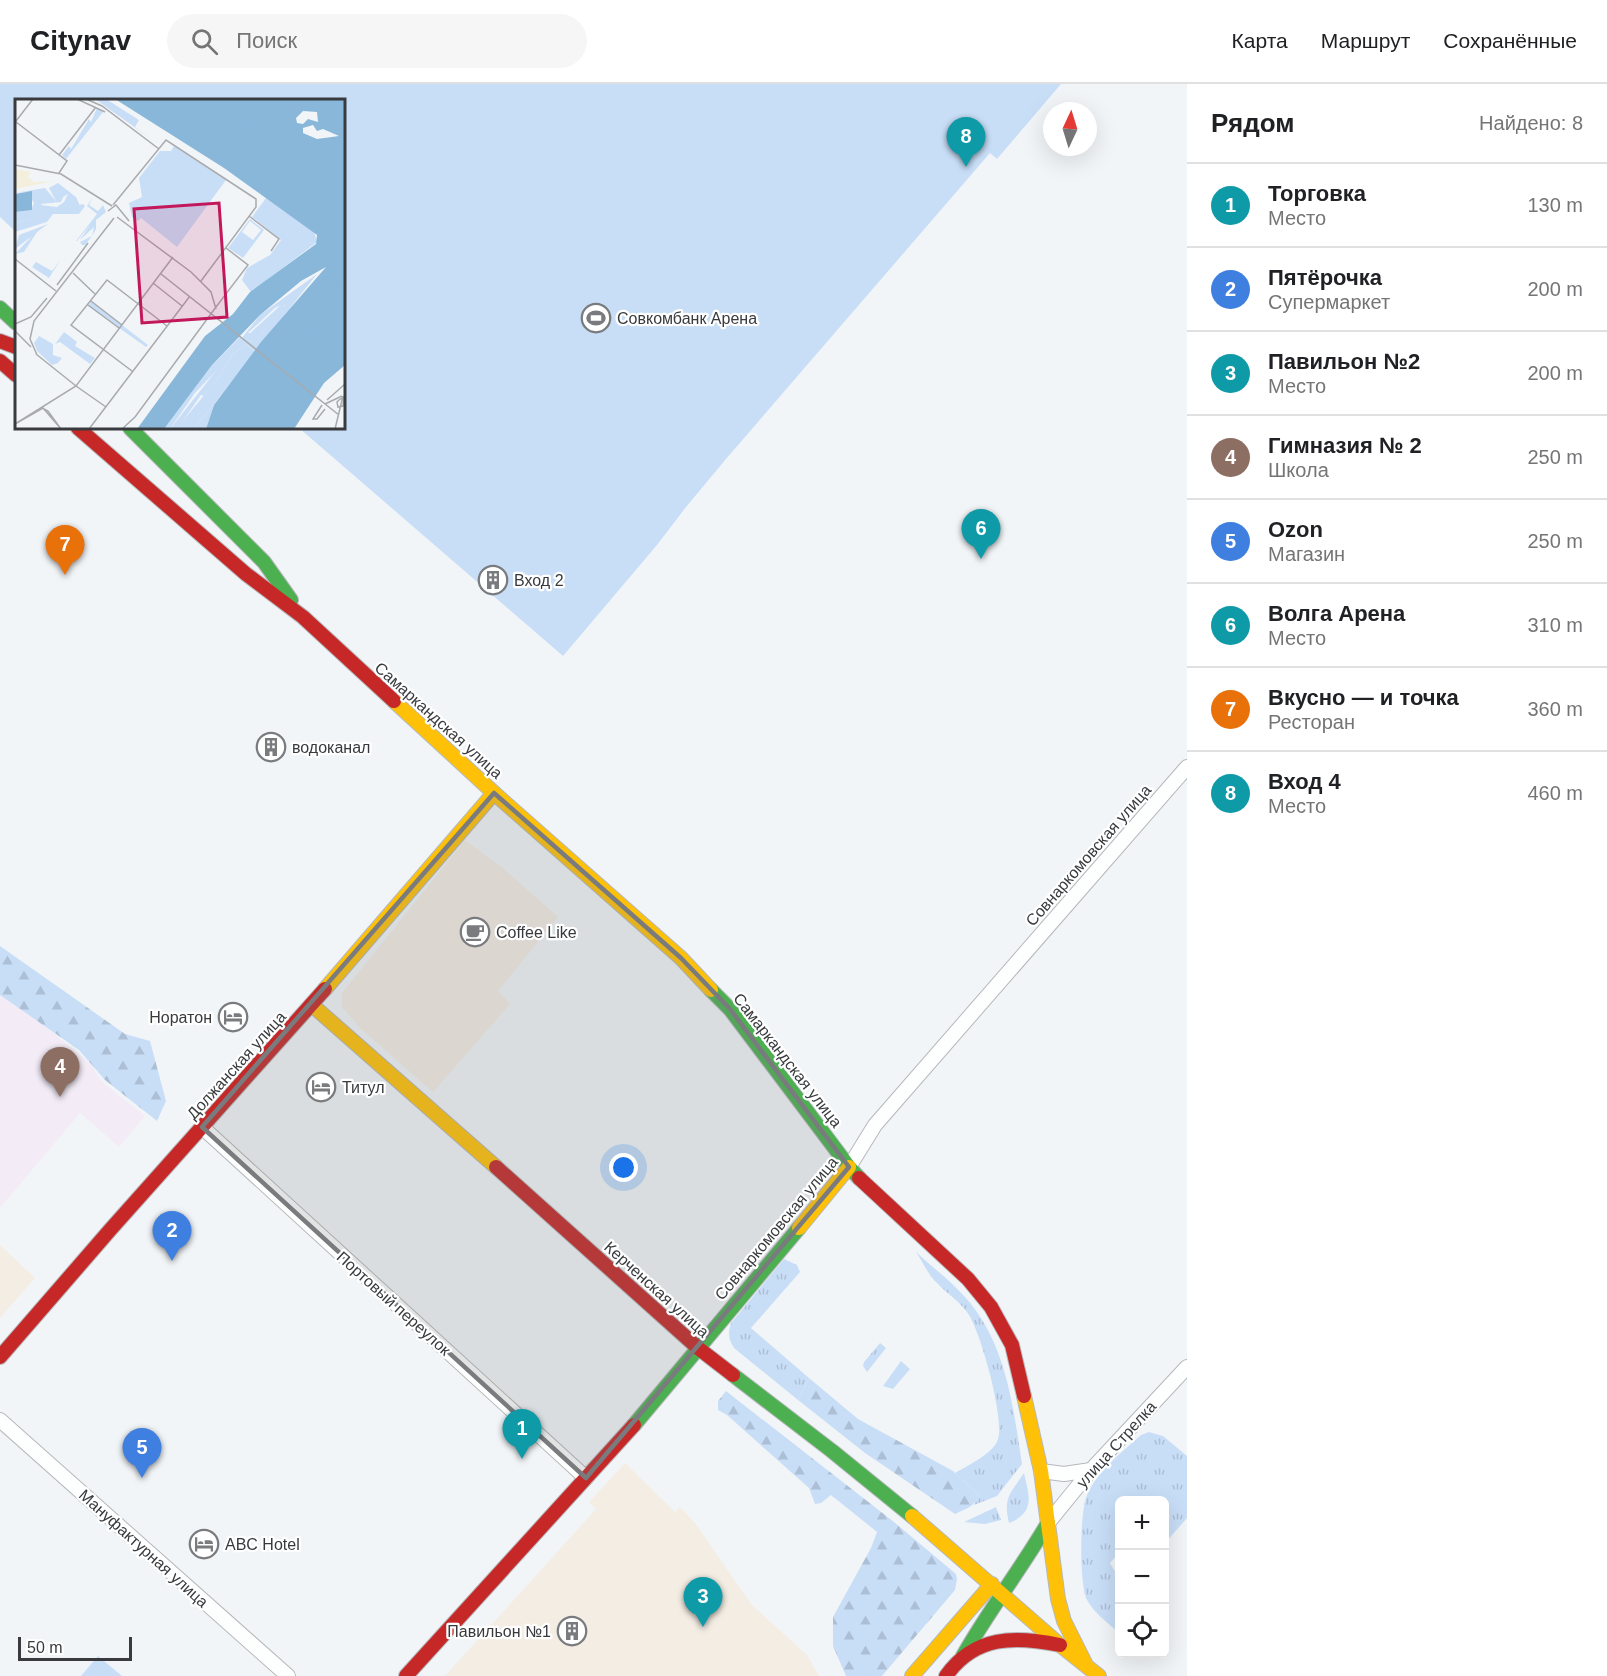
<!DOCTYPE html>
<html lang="ru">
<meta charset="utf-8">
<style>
body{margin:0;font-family:Arial,sans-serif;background:#f6f6f6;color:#202124}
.controls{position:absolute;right:18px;bottom:18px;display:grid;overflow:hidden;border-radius:9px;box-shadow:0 6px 24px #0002}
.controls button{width:54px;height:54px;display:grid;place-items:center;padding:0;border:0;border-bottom:2px solid #e0e0e0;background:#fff;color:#202124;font:30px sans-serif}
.compass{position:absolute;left:1043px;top:18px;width:54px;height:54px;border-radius:50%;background:#fff;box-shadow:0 6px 24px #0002;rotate:4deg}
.scale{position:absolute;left:18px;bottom:15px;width:114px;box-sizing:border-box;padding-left:6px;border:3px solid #383a3d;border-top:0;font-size:16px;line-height:21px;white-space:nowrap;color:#383a3d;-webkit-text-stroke:4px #fff;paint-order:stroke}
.you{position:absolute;left:624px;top:1084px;width:21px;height:21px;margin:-15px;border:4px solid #fff;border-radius:50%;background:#1a73e8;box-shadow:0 0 0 9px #1a73e833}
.badge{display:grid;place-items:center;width:39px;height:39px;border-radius:50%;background:#7c3aed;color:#fff;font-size:20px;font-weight:700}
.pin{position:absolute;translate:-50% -50px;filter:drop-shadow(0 2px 3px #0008)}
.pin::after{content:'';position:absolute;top:32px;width:21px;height:18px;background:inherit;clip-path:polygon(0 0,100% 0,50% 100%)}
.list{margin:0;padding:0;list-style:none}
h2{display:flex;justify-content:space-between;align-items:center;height:78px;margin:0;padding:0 24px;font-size:26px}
h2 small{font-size:20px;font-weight:400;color:#757577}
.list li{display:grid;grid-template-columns:39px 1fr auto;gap:18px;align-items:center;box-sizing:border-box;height:84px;padding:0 24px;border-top:2px solid #e0e0e0}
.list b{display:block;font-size:22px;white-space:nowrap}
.list p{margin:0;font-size:20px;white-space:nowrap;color:#757577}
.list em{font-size:20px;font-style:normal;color:#757577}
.icon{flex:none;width:33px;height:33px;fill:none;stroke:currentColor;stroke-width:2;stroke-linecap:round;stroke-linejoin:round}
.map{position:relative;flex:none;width:1187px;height:1592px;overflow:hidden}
header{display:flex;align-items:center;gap:36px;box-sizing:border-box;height:84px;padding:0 30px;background:#fff;border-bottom:2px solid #e0e0e0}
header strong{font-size:28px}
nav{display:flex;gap:33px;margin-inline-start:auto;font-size:21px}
.search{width:420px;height:54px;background:#f6f6f6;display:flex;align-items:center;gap:15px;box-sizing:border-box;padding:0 21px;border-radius:33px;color:#757577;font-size:22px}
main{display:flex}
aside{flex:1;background:#fff}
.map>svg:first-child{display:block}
.commercial{fill:#f4ede4}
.education{fill:#f3ecf7}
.grass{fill:url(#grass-tufts)}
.forest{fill:url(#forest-firs)}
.park{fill:#c8def7}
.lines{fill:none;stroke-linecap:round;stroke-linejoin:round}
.street-casing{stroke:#b6b8bb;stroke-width:16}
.fast-casing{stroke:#b6b8bb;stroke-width:16}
.slow-casing{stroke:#b6b8bb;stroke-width:16}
.jam-casing{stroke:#b6b8bb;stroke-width:16}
.street{stroke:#fdfefe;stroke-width:14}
.fast{stroke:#4caf50;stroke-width:14}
.slow{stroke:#ffc107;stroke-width:14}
.jam{stroke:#c62828;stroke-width:14}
.marked{fill:#797b7e;fill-opacity:0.2;stroke:#797b7e;stroke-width:4.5;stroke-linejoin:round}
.labels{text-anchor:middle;stroke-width:4.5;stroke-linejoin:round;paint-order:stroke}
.poi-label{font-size:16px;fill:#383a3d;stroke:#fff;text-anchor:start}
.street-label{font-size:16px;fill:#383a3d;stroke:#fff}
.inset-river{fill:none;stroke:#89b7da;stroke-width:3}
.inset-road{fill:none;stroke:#a8aaad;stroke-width:1.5}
.view{fill:#c2185b;fill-opacity:0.15;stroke:#c2185b;stroke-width:3}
.inset-edge{fill:none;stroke:#383a3d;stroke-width:3}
</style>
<header>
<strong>Citynav</strong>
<div class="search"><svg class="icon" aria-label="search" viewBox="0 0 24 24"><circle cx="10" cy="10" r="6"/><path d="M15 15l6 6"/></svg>Поиск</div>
<nav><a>Карта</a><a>Маршрут</a><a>Сохранённые</a></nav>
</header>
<main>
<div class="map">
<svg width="1187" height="1592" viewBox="0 0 1187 1592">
<defs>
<pattern id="grass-tufts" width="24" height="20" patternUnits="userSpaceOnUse" patternTransform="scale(1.5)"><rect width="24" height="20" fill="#c8def7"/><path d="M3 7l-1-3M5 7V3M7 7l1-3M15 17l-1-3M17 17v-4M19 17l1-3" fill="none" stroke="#adbfd5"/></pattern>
<pattern id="forest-firs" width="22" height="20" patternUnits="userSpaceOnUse" patternTransform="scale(1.5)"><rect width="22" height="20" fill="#c8def7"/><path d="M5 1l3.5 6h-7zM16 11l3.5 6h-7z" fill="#adbfd5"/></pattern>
</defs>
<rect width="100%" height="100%" fill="#f2f5f8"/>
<g class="commercial">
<polygon points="465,756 505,786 558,833 498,907 510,920 433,1008 360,944 342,923 342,909"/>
<polygon points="0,1161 35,1194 0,1234"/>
<polygon points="625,1379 675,1428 680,1423 695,1439 752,1521 807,1571 819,1592 445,1592 596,1425 589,1418"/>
</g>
<polygon class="education" points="0,905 91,980 101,997 145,1032 119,1063 80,1029 0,1124"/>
<g class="grass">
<path d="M916,1168C932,1183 950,1196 964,1212C1006,1257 1013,1322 1022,1380L997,1412L974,1421L979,1411L955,1389C967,1382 994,1369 998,1355C1005,1335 981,1250 969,1231C961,1218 947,1210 937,1199C928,1191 923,1178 916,1168Z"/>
<path d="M784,1175L797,1181L800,1188L751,1244L809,1294L798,1316L734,1264C728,1255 728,1249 731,1239Z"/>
<polygon points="880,1259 886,1264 867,1288 863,1282 864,1278"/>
<polygon points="901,1277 910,1285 893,1305 883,1302"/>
<path d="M1149,1348L1163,1352L1187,1372V1434L1165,1459L1164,1416H1120L1119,1469L1110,1479L1119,1494V1549C1108,1539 1095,1530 1087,1516C1079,1499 1080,1432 1086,1414C1095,1389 1122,1368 1141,1351Z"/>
<path d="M1024,1389C1029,1412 1036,1428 1009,1439C1003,1413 1010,1410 1024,1389Z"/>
<polygon points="996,1423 1001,1436 985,1440 964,1438"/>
</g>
<g class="forest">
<polygon points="0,862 125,950 150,957 166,1017 157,1037 105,996 79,966 0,911"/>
<path d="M809,1294L858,1335L953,1387L979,1411C975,1423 965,1425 955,1430L865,1369L798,1316Z"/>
<polygon points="726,1307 894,1438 956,1490 957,1495 955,1506 882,1592 846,1592 833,1562 833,1533 871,1464 877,1448 831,1411 821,1419 815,1420 809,1404 727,1331 718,1326 718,1317"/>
</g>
<g class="park">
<polygon points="0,0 1061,0 997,75 990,69 726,375 686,423 657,461 563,572 299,344 344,344 344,16 16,16 16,148 0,133"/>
<polygon points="98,1572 122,1592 81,1592"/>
</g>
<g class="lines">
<g class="street-casing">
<g id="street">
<polyline points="202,1043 586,1394"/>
<polyline points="849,1083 875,1041 1187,683"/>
<polyline points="0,1336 288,1592"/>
<polyline points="1041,1387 1064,1390 1091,1386"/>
<polyline points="1048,1439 1091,1386 1187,1283"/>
</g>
</g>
<g class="fast-casing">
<g id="fast">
<polyline points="0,224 16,239"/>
<polyline points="130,344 264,478 291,516"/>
<polyline points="711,906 730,925 849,1083 859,1094"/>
<polyline points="733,1291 832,1367 912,1432"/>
<polyline points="634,1341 799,1144"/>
<path d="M963,1572C989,1526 1021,1485 1048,1439"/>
</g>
</g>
<g class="slow-casing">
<g id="slow">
<polyline points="394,617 494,709 681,874 711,906"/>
<polyline points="325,905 494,709"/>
<polyline points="312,921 496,1083"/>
<polyline points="799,1144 849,1083"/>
<polyline points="1024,1312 1041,1387 1058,1515 1064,1537 1085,1579"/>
<polyline points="912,1432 1060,1561 1099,1592"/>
<polyline points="912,1592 992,1500"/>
</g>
</g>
<g class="jam-casing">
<g id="jam">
<polyline points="0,257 16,263"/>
<polyline points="0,277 16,291"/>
<polyline points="78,344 246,490 303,533 394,617"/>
<polyline points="496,1083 698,1264 733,1291"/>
<polyline points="859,1094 968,1195 991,1223 1012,1261 1024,1312"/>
<polyline points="0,1273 110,1146 325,905"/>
<polyline points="406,1592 634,1341"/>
<path d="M946,1592C975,1551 1015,1552 1060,1561"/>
</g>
</g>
<use href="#street" class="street"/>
<use href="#fast" class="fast"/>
<use href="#slow" class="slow"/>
<use href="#jam" class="jam"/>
</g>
<path class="marked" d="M494,709L681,874L730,925L849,1083L586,1394L202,1043Z"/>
<defs>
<g id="stadium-ring" transform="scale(1.5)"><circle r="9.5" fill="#fff" stroke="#797b7e" stroke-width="1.5"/><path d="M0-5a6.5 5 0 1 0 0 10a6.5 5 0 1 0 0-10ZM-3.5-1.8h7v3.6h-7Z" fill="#797b7e"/></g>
<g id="building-ring" transform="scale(1.5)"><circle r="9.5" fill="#fff" stroke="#797b7e" stroke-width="1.5"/><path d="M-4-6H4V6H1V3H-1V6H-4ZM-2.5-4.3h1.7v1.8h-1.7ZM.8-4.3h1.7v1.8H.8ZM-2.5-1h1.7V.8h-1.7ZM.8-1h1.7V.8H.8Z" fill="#797b7e"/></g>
<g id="cafe-ring" transform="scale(1.5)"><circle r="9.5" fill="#fff" stroke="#797b7e" stroke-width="1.5"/><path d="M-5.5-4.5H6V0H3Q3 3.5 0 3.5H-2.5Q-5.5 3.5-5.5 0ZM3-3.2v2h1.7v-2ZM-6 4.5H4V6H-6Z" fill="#797b7e"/></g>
<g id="hotel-ring" transform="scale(1.5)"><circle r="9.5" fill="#fff" stroke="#797b7e" stroke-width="1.5"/><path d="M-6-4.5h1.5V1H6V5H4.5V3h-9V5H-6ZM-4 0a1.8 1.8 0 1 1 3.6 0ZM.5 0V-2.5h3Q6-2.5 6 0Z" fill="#797b7e"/></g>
</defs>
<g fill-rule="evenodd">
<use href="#stadium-ring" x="596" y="234"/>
<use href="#building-ring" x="493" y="496"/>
<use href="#building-ring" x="271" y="663"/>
<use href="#cafe-ring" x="475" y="848"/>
<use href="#hotel-ring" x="233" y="933"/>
<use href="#hotel-ring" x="321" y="1003"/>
<use href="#hotel-ring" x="204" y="1460"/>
<use href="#building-ring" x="572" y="1547"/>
</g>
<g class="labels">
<g class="poi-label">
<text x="617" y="240">Совкомбанк Арена</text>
<text x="514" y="502">Вход 2</text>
<text x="292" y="669">водоканал</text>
<text x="496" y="854">Coffee Like</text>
<text x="212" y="939" text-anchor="end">Норатон</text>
<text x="342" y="1009">Титул</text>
<text x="225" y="1466">ABC Hotel</text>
<text x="551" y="1553" text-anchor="end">Павильон №1</text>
</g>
<g class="street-label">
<text transform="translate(439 636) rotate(42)" y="6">Самаркандская улица</text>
<text transform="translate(1088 771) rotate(-49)" y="6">Совнаркомовская улица</text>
<text transform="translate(788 976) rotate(52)" y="6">Самаркандская улица</text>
<text transform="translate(236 981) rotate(-48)" y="6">Должанская улица</text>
<text transform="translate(776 1144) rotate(-50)" y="6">Совнаркомовская улица</text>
<text transform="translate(657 1205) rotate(42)" y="6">Керченская улица</text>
<text transform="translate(394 1219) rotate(42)" y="6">Портовый переулок</text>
<text transform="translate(1116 1360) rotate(-48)" y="6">улица Стрелка</text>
<text transform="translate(144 1464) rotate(42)" y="6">Мануфактурная улица</text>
</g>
</g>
<g transform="translate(15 15)">
<rect width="330" height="330" fill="#f2f5f8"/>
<path d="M80,0H91L124,21L120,28L139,42ZM82,9L88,13L51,60L47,56L54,47L56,50L74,20L76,23ZM78,98L74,106L83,112L88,106L91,113L81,121V130L77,137L70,146H67L65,143L77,137L79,128L65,141L75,126L62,142H61L82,115L72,107ZM68,105L70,107L64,115H38L32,123L0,133V124ZM33,125L22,133L9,153L0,155L17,137L0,150L4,136ZM46,160L34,179L17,168L21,163L37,172ZM302,175L240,253L231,245L217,256L205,277L189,297L186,296L163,329L155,330L245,216ZM270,206L246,235L233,234L261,208ZM49,233L62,243L60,247L80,259L75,265L45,243L40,245ZM213,287L199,306L191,330H179Z" fill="#c8def7" fill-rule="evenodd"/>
<path d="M43,84L61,98L65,107L0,124V119L15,113H25V106L42,108L49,103L53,95L41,102L34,89ZM267,205L270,208L246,235L239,240L232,237ZM24,237L38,245V256L47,259L43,264L37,266L22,252L19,244ZM225,238L228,241L221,251L180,294L155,330H149L197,266ZM231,245L240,253L179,330H161L205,277L217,256Z" fill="#c8def7"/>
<path d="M30,89L41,102L49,96L46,103L26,105L29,112L0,119V113L16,111L19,104L12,93L0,94Z" fill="#c8def7"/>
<path d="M0,70L16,73L13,78L19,83L39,82L0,90Z" fill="#f3efdc"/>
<path d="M159,47L211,81L162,148L126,119L123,122L117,118L114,104L127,98L124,79L145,52H156ZM251,99L299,132L302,143L236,193L227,181L232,169L255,156L266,141L237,118ZM235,120L249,131L228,159L213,149ZM235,122L246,131L238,141L227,133ZM76,202L133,246L131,248L73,207Z" fill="#c8def7" fill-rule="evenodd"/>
<path d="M100,0H330V266L309,284L279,330H191L199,306L246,243L311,168L286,182L245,216L197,266L149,330H122L190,237L218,215L235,193L301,145L302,136L209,69ZM288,12L302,13L303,23L293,20L288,25L282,24L281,19ZM298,26L302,32L308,30L324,37L302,40L288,34V29ZM17,92V111L0,113V95Z" fill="#89b7da" fill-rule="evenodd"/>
<path class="inset-river" d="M139,0L216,42L330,117M330,72L262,45L227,23L207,25L205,30V40L211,47L330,123M330,180L304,221L253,280L244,301L250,306L257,305L268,296L330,230M287,242L330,210M264,265L281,247M225,330L248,286"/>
<path class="inset-road" d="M62,0L90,13M71,0L87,7L144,50M1,22L18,0M1,23L52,62L44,74M44,56L81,8M0,66L46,75L97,107M98,106L151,41L241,100V108L186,182M93,112L101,106L114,122M234,117L264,140L256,152M102,118L176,173L196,193L201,210M0,160L41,192M58,174L81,196M146,175L324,316M138,184L167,207M42,186L73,144M76,202L107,226M73,206L104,229M201,208L233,166L211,149M0,225L16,218L32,199M0,232L16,248M21,255L61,287M22,256L15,240L19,222L99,119M117,272L56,226L92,181L152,227M61,287L91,308M329,298L328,307L323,308L322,303L324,301L330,297M312,301L330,285M310,305L327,297M307,306L298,320H302L310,310M27,309L33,312L46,330M0,325L61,287L158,158M0,325L28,309L46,330M74,330L175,197M107,330L120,318L201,208M320,330L328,297"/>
<path class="view" d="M204,104L212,218L127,224L119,110Z"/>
<rect width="330" height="330" class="inset-edge"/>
</g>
</svg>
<div class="controls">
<button>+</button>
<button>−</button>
<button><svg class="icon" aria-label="locate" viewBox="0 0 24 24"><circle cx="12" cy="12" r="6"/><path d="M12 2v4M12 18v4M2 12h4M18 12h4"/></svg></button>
</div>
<svg class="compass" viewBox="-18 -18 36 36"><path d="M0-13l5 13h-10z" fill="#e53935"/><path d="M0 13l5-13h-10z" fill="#757577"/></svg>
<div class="scale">50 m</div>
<div class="you"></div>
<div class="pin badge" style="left:522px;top:1375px;background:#0f9aa8">1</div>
<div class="pin badge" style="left:172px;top:1177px;background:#3f7fe0">2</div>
<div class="pin badge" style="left:703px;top:1543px;background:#0f9aa8">3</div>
<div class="pin badge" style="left:60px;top:1013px;background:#8d6e63">4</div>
<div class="pin badge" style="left:142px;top:1394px;background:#3f7fe0">5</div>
<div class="pin badge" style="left:981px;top:475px;background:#0f9aa8">6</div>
<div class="pin badge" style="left:65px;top:491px;background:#e8710a">7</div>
<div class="pin badge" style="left:966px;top:83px;background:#0f9aa8">8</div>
</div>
<aside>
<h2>Рядом<small>Найдено: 8</small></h2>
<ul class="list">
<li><span class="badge" style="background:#0f9aa8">1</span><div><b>Торговка</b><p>Место</p></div><em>130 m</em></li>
<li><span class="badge" style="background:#3f7fe0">2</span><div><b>Пятёрочка</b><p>Супермаркет</p></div><em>200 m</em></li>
<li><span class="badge" style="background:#0f9aa8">3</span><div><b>Павильон №2</b><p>Место</p></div><em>200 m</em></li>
<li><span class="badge" style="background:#8d6e63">4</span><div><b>Гимназия № 2</b><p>Школа</p></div><em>250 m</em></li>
<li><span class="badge" style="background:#3f7fe0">5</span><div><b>Ozon</b><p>Магазин</p></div><em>250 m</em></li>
<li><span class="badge" style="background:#0f9aa8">6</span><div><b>Волга Арена</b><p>Место</p></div><em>310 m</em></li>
<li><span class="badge" style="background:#e8710a">7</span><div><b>Вкусно — и точка</b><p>Ресторан</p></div><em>360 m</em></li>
<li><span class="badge" style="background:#0f9aa8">8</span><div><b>Вход 4</b><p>Место</p></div><em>460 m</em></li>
</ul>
</aside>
</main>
